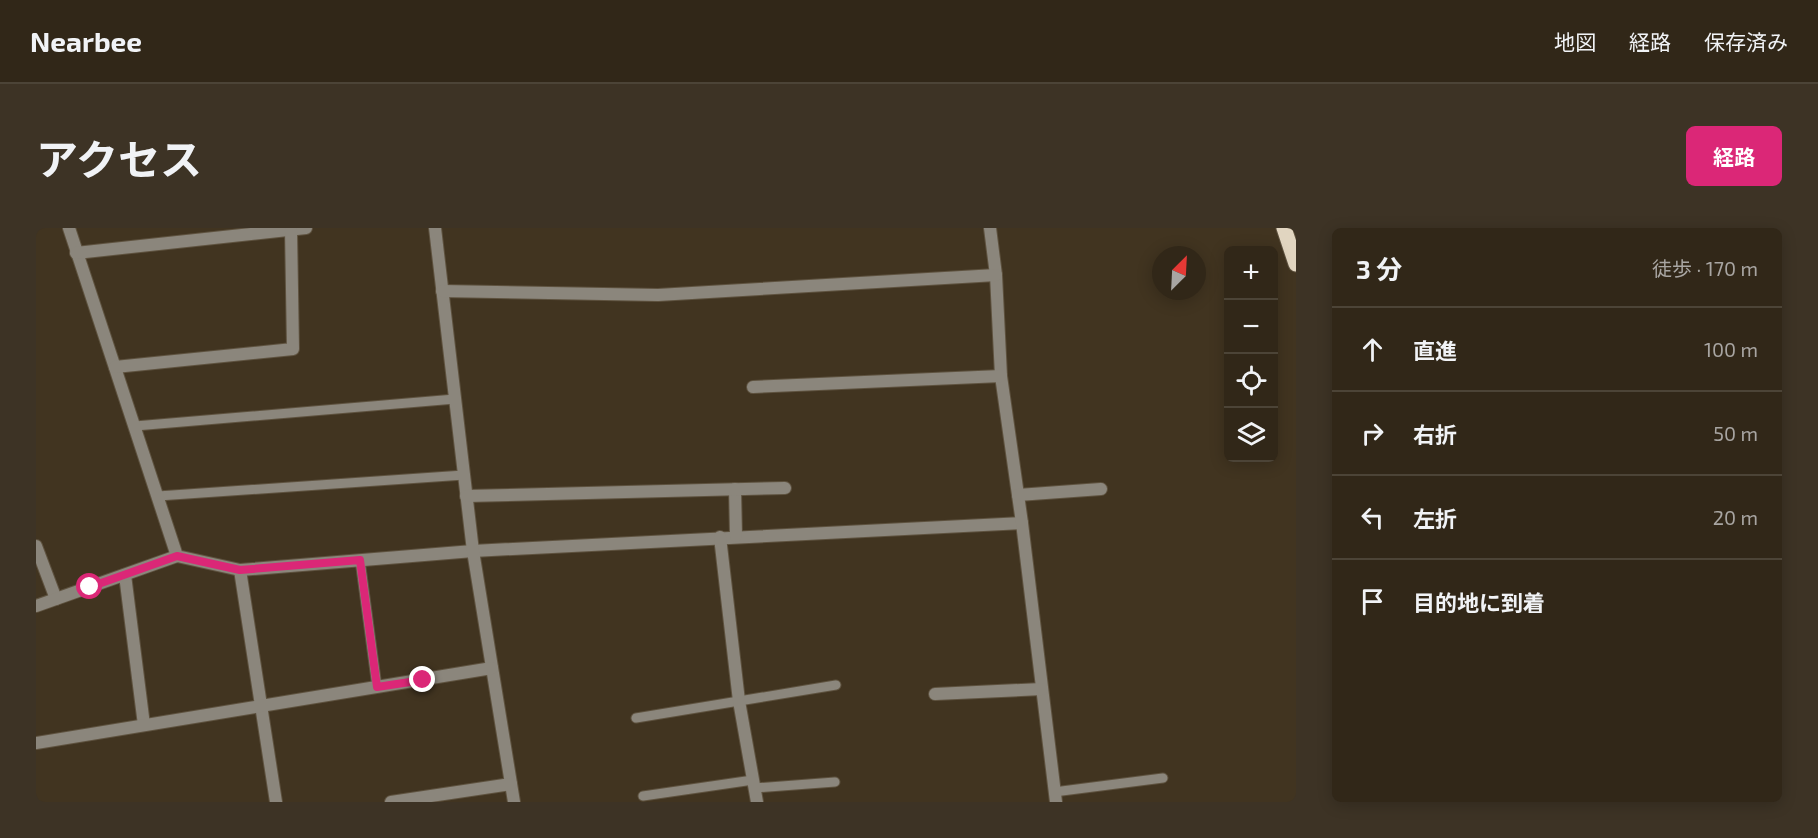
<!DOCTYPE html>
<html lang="ja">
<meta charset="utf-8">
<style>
body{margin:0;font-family:"Exo 2","Noto Sans JP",sans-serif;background:#3d3325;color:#f1f3f6}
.controls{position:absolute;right:18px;top:18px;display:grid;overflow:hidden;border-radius:9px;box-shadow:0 3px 15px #0003}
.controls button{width:54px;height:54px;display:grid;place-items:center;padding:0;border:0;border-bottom:2px solid #4c4437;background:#312718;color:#f1f3f6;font:30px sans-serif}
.compass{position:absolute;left:1116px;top:18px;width:54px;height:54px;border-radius:50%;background:#312718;box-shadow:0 3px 15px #0003;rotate:24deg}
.stop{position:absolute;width:18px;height:18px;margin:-14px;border:4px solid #db2777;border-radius:50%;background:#fff}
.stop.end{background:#db2777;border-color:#fff;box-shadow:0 2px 6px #0008}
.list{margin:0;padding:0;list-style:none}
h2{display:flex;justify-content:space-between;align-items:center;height:78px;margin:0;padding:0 24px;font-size:26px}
h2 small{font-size:20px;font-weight:400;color:#a8a5a2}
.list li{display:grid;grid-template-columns:39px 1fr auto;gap:18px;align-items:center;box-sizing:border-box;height:84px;padding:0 24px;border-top:2px solid #4c4437}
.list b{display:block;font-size:22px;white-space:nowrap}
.list em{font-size:20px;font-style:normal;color:#a8a5a2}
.icon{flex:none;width:33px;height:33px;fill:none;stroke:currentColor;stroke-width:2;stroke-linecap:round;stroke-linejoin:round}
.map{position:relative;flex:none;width:1260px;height:574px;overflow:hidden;border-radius:9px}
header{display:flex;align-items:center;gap:36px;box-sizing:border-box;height:84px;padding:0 30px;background:#312718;border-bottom:2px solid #4c4437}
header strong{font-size:28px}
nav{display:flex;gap:33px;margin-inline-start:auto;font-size:21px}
.intro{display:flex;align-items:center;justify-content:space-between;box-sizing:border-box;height:144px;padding:0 36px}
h1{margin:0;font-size:42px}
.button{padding:15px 27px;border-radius:9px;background:#db2777;color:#fff;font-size:21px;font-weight:700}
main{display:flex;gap:36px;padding:0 36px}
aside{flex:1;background:#312718;border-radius:9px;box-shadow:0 3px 15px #0003}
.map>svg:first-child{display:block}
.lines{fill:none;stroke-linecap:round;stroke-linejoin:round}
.service-casing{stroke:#5e523f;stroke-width:11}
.minor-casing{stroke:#5e523f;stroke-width:14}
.tertiary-casing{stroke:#5e523f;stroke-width:14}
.primary-casing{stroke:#5e523f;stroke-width:17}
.service{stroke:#8b867c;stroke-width:9}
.minor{stroke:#8b867c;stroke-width:12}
.tertiary{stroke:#8b867c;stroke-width:12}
.primary{stroke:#e1d5c0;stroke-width:15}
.route{stroke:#db2777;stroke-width:8}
</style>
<header>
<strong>Nearbee</strong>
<nav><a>地図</a><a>経路</a><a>保存済み</a></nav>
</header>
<div class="intro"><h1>アクセス</h1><a class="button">経路</a></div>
<main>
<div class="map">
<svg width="1260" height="574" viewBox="0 0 1260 574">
<rect width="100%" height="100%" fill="#413420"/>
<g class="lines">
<g class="service-casing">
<g id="service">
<polyline points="99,198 419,171"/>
<polyline points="122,268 428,247"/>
<polyline points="324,332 341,459"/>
<polyline points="600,490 800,457"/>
<polyline points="719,560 799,554"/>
<polyline points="1018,564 1127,550"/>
<polyline points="607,568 717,552"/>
</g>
</g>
<g class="minor-casing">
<g id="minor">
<polyline points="33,0 141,328 204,342 437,323 986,295"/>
<polyline points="399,0 437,323 478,574"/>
<polyline points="954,0 960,47 965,148 986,295 1020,574"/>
<polyline points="40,25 270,0"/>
<polyline points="406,63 622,67 960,47"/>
<polyline points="79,139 257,121 255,2"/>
<polyline points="717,159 965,148"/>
<polyline points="699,261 700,308"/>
<polyline points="982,267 1065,261"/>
<polyline points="430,268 749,260"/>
<polyline points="684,309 703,473 721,574"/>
<polyline points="0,318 20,371"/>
<polyline points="204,342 240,574"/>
<polyline points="89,347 108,497"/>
<polyline points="899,466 1006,461"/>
<polyline points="0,515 456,440"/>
<polyline points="355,574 475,556"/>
</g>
</g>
<g class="tertiary-casing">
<polyline id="tertiary" points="0,378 141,328"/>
</g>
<g class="primary-casing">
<polyline id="primary" points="1248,0 1260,36"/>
</g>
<use href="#service" class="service"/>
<use href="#minor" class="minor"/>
<use href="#tertiary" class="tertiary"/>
<use href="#primary" class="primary"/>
</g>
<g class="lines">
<polyline class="route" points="54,359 141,328 204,342 324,332 341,459 387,452"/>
</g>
</svg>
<div class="controls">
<button>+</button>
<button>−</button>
<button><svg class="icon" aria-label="locate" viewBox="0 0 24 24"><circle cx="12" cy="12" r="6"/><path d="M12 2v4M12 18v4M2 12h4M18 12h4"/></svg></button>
<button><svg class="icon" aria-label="layers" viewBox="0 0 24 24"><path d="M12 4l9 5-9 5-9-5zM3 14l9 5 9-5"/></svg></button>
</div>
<svg class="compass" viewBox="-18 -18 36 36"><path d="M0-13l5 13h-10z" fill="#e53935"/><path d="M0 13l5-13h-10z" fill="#a8a5a2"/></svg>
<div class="stop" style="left:54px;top:359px"></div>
<div class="stop end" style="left:387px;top:452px"></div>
</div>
<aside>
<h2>3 分<small>徒歩 · 170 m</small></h2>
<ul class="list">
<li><svg class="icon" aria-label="ahead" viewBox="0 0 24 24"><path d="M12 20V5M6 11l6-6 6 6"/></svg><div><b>直進</b></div><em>100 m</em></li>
<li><svg class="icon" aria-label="right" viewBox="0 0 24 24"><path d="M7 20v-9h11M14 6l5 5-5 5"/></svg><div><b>右折</b></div><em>50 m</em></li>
<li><svg class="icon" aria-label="left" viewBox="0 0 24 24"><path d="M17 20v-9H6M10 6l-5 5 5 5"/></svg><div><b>左折</b></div><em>20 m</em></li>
<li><svg class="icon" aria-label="arrive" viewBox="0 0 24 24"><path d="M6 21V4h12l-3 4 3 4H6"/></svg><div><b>目的地に到着</b></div></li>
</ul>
</aside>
</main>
